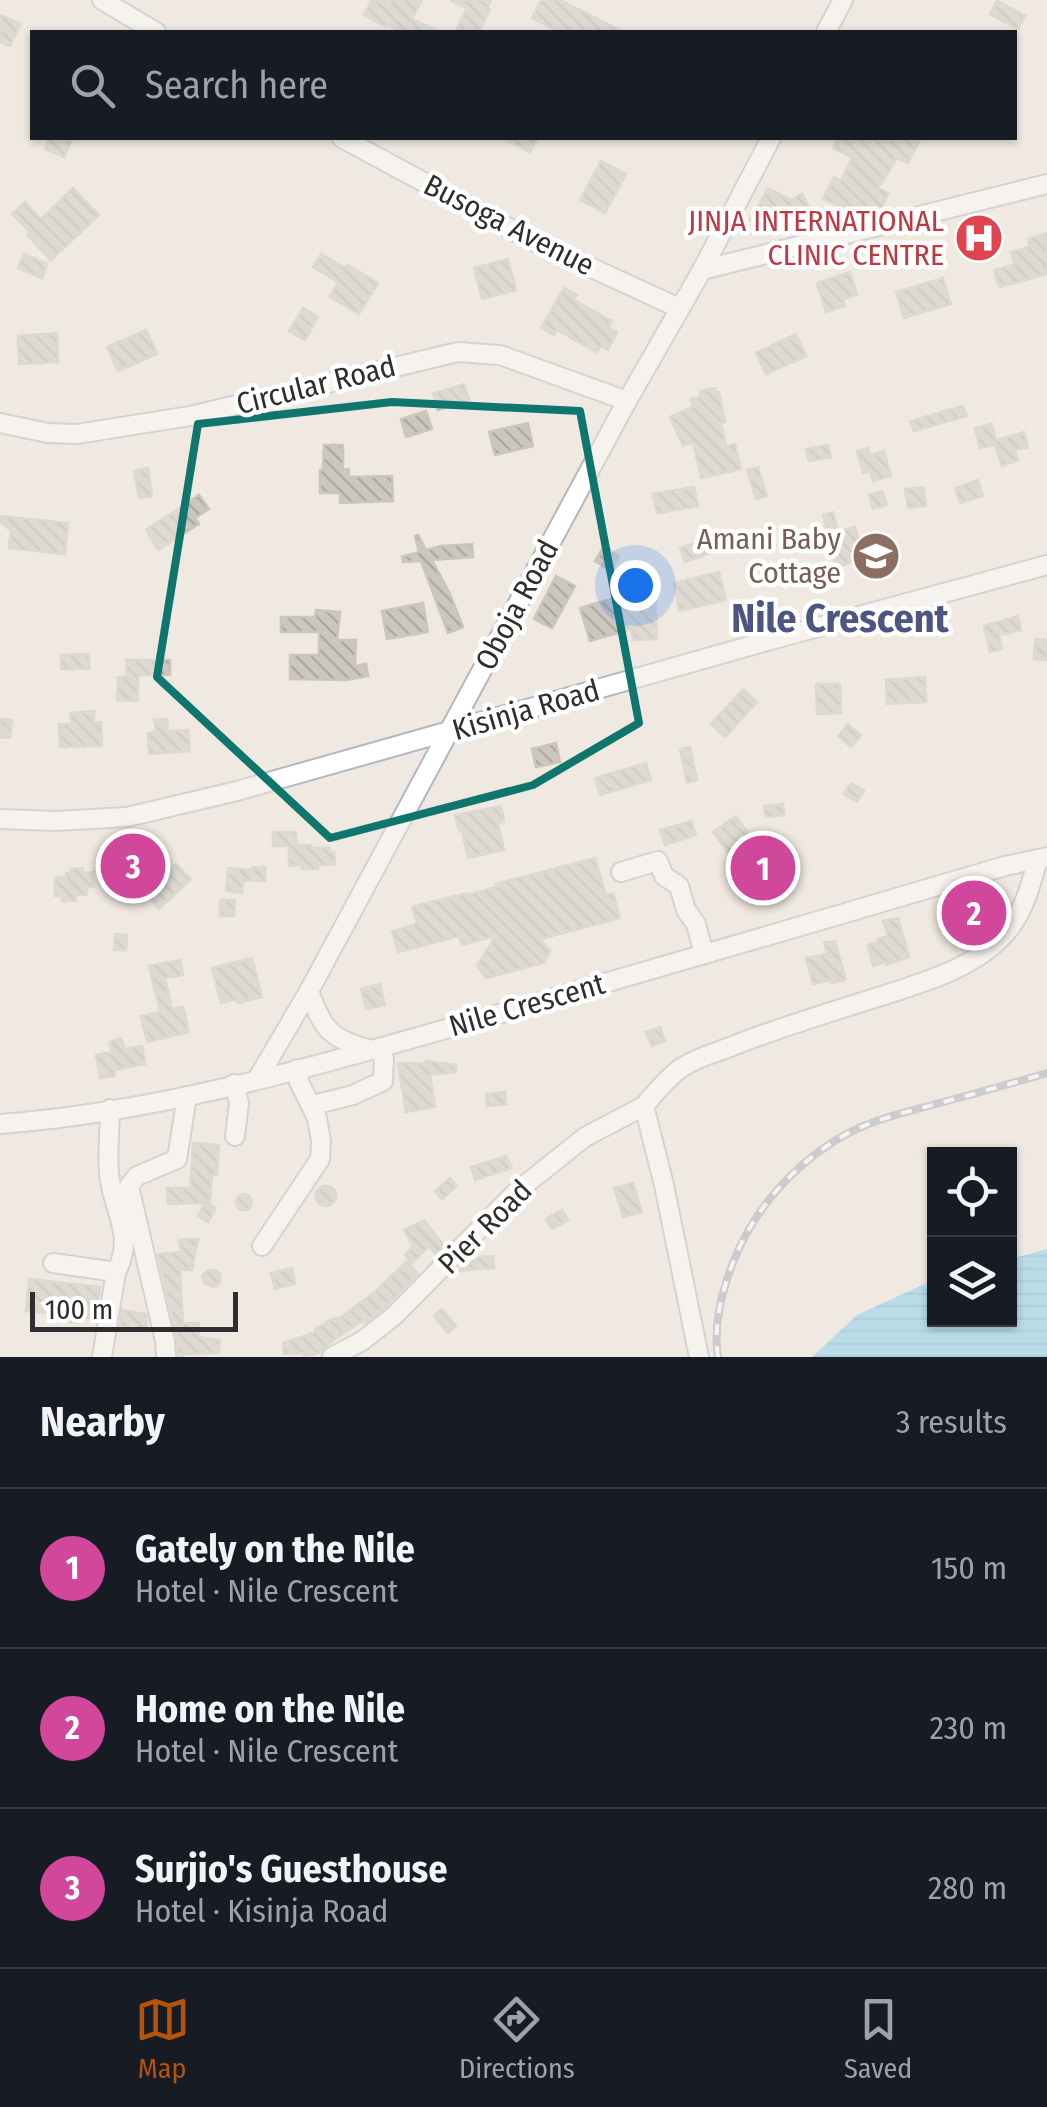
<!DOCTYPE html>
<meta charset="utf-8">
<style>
body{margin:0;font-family:"Fira Sans Condensed",sans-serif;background:#242831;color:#f1f3f6}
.controls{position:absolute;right:30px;bottom:30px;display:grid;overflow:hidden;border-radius:0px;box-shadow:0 2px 8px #0004}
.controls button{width:90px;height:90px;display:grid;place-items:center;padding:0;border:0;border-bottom:2px solid #363941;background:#171b24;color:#f1f3f6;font:50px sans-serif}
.scale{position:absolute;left:30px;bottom:25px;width:208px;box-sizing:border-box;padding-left:10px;border:5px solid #2e2e2e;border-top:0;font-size:28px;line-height:35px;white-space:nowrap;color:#2e2e2e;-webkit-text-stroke:8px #fff;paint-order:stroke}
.you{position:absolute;left:635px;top:585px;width:35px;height:35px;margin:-25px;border:8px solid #fff;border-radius:50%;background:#1a73e8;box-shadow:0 0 0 15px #1a73e833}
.badge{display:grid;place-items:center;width:65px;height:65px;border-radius:50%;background:#b45309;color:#fff;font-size:32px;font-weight:700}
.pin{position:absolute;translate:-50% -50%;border:5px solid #fff;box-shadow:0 2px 10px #0006}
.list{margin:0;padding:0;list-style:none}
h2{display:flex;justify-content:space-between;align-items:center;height:130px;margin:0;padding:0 40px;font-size:42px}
h2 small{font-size:32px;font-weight:400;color:#9ea1a6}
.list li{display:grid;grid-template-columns:65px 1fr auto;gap:30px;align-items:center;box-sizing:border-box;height:160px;padding:0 40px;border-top:2px solid #363941}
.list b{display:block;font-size:38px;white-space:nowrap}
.list p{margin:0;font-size:32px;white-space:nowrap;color:#9ea1a6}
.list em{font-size:32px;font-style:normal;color:#9ea1a6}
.icon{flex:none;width:55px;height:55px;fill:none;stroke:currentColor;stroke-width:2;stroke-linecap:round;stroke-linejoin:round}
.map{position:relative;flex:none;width:1047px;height:1357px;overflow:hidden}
.search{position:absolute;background:#171b24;box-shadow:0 2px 8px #0004;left:30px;right:30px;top:30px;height:110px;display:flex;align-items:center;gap:25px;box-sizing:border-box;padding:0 35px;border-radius:0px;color:#9ea1a6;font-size:38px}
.sheet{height:610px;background:#171b24}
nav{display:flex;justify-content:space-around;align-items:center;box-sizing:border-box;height:140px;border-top:2px solid #363941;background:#171b24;font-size:28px;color:#9ea1a6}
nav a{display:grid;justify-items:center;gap:5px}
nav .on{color:#b45309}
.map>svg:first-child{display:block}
.water{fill:url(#water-rules)}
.building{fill:url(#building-back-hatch);stroke:#cbc5ba;stroke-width:2.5}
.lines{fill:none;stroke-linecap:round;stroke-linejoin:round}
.minor-casing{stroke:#b4b7c1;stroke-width:22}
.minor{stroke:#fff;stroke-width:18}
.rail-casing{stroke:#a3a6b8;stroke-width:8}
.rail{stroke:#fff;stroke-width:4;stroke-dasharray:11;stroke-linecap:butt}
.marked{fill:none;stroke:#0f766e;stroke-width:8;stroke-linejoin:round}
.labels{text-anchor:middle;stroke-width:9;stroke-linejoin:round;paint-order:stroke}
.health-label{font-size:30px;fill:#be3a42;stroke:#fff;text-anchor:end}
.street-label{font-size:30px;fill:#2e2e2e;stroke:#fff}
.education-label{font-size:30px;fill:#785e54;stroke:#fff;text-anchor:end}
.district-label{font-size:40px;font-weight:bold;fill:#4d5680;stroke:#fff}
</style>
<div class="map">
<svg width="1047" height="1357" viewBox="0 0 1047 1357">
<defs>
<pattern id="water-rules" width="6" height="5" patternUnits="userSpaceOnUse" patternTransform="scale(2.5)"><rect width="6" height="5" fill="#75cff0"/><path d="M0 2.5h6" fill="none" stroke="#66b2ce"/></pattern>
<pattern id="building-back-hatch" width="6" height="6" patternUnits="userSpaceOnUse" patternTransform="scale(2.5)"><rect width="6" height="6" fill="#cbc7bf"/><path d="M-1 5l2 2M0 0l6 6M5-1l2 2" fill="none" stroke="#afaba4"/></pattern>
</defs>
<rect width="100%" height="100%" fill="#efe9e1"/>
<polygon class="water" points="1047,1249 1047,1357 812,1357 857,1315 920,1286 934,1282 934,1320 1010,1320 1010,1259"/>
<g class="building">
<polygon points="372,0 422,0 412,19 440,32 401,32 387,25 386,27 364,15"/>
<polygon points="450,0 491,0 487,8 490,9 479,32 455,32 467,8"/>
<polygon points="541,0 560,0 624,32 560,32 532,18"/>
<polygon points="997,1 1025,16 1018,29 990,14"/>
<polygon points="0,15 21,24 10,46 0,42"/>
<polygon points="50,138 60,138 71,142 64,157 45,149"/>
<polygon points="502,138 538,138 530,152"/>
<polygon points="838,138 882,138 890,141 891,138 921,138 908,163 897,158 878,188 888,193 880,213 857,204 847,221 835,215 840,207 823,199 834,177 841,181 852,158 833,148"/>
<polygon points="601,161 626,174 605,213 580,200"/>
<polygon points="73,188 99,215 51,260 27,235 30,232 12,214 25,202 41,219"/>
<polygon points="768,188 791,200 802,194 818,223 796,234 782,207 769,231 750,220"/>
<polygon points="1047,233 1047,274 999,287 994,270 1015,264 1011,252 1030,247 1028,239"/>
<polygon points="24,254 47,264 42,278 18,268"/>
<polygon points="321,254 346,268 348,265 378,283 359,314 330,297 338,282 313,267"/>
<polygon points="508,259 516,290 482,299 474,268"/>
<polygon points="850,272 857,295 843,299 845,306 826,312 817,283"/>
<polygon points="943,278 951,304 904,318 896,292"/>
<polygon points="564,288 577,295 574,300 612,321 608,327 617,332 608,350 601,346 597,352 557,330 554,335 541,328"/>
<polygon points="303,308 318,317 305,340 289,331"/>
<polygon points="146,330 157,354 118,371 107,347"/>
<polygon points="57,333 58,362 19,364 18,336"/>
<polygon points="796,334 806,356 766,374 756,353"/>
<polygon points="464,384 469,400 438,410 433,394"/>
<polygon points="715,388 717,393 719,392 725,422 721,423 726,446 735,444 741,469 701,478 693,442 683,446 670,417 693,407 691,399 701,397 700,391"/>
<polygon points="963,406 967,416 914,431 910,421"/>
<polygon points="426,411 432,429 406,437 401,419"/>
<polygon points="528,423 533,446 495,455 489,432"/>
<polygon points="992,424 996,440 1024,432 1028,447 1015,450 1018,460 1002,466 995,445 980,448 975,428"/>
<polygon points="324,445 343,445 343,470 349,469 349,477 392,476 393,501 340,503 340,493 320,493 320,470 323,470"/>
<polygon points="828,445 831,457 809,461 806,449"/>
<polygon points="868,448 870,455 884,451 891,476 873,481 870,471 863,473 857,451"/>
<polygon points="758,467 767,496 756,499 747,470"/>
<polygon points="148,468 152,496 139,498 134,471"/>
<polygon points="978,480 983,496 960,503 955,488"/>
<polygon points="694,487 698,506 657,513 653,494"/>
<polygon points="923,487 926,506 908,508 905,489"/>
<polygon points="882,491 887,505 873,509 869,495"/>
<polygon points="199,495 209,509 195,518 199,524 158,550 146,530"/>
<polygon points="833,512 838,531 855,527 860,544 865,542 870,557 878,554 883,572 866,577 861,560 836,567 823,515"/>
<polygon points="0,516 68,523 65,554 9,548 11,531 0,521"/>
<polygon points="418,535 426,550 441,546 472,544 473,557 432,560 450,594 463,627 448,633 421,561 403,562 402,557 419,552 415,536"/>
<polygon points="710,538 714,552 685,562 680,548"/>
<polygon points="604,546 620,556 611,571 595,561"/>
<polygon points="719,572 726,600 679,611 674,583"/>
<polygon points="556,576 575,586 552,628 534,619"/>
<polygon points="655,592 657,639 633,640 631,629 590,641 580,608 617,597"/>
<polygon points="423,603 428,632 387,639 382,611"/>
<polygon points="316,610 340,612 337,640 356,640 355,666 366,664 368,676 347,680 290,679 290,655 319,655 319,632 281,632 281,617 315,617"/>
<polygon points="1018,616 1021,630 999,635 1002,649 990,652 984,626"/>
<polygon points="1035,639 1047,640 1047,660 1034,659"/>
<polygon points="89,654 89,669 61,669 61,655"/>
<polygon points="126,660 170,660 170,675 138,675 138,701 117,700 118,677 127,677"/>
<polygon points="925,677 926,702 887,704 886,680"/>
<polygon points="816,684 840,684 841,713 817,714"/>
<polygon points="743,689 757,702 725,737 711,724"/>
<polygon points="94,711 94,723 101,722 102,746 60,747 59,724 72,724 70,713"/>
<polygon points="0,719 12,720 10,738 0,737"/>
<polygon points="167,719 168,731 188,730 190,751 149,754 148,733 156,732 154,720"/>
<polygon points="848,724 861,736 851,747 838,736"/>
<polygon points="556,743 560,762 536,767 532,749"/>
<polygon points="690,747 697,780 687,783 680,749"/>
<polygon points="646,763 651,780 600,795 595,778"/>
<polygon points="851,783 864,791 857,802 844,794"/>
<polygon points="783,804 784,815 766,817 764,806"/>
<polygon points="501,806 504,822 498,823 504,850 468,858 462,830 459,831 455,815"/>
<polygon points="736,816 770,864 759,872 766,882 755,890 713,832"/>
<polygon points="691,821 696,835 665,845 660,830"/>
<polygon points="273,832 296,832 296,845 311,845 311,848 330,848 330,852 334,852 335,864 318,865 318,869 302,869 302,865 289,866 289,846 273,846"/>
<polygon points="125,846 143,847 141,873 157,859 168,871 176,864 191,879 159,909 139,886 122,885"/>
<polygon points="595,858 606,895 613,893 620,918 540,939 550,951 544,963 486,978 477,965 496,936 462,945 459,936 398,952 392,931 417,924 412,907 467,893 467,895 497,887 496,884"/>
<polygon points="253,867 265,867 265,881 244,880 242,893 226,891 228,868 253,870"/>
<polygon points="83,868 83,873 93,872 94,887 87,887 87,895 75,895 76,901 62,901 62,896 55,896 55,878 66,877 66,873 71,873 71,869"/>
<polygon points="986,895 993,922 965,930 957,903"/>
<polygon points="220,900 235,900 234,916 220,916"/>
<polygon points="898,918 909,957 886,965 886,962 873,966 868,945 879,942 878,939 888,936 883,921"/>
<polygon points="115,934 127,935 126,950 114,950"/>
<polygon points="835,941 846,980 832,983 831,980 813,984 806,958 827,954 824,943"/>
<polygon points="252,958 262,997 238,1003 237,999 221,1003 212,968"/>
<polygon points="180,960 183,975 165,978 172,1009 183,1007 189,1032 147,1042 141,1016 160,1012 149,966"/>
<polygon points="380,984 385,1005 366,1009 361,989"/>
<polygon points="660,1027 665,1041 652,1046 646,1032"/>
<polygon points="121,1038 125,1049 142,1046 145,1064 114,1070 115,1076 100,1078 96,1055 112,1052 109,1042"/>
<polygon points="426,1061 456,1065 456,1072 430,1075 435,1107 406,1112 398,1063 426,1064"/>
<polygon points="505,1092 506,1104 487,1106 486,1094"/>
<polygon points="193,1143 219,1145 217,1175 212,1175 210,1203 208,1203 216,1208 208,1222 198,1216 205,1203 168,1204 167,1188 190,1188"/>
<polygon points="506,1156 512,1168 475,1180 471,1167"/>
<polygon points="450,1178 457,1186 442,1199 435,1191"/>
<polygon points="633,1183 642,1212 623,1217 614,1188"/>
<circle cx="326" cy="1196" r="10"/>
<circle cx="244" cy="1202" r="8"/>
<polygon points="562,1210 568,1220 552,1229 546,1219"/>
<polygon points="424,1220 445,1247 436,1255 429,1246 412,1263 405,1255 413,1246 404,1230"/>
<polygon points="198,1239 192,1270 180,1270 183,1323 199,1323 199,1337 220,1340 219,1353 183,1354 183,1357 178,1357 177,1338 158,1254 181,1252 179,1240"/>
<polygon points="493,1256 494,1268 456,1271 480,1257"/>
<polygon points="407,1261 418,1274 385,1307 365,1323 362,1321 332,1341 321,1352 305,1357 303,1353 284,1354 283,1343 316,1332 315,1329 332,1319 340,1318 376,1291"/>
<polygon points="292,1268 295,1284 275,1289 271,1273"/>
<polygon points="209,1270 217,1271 220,1274 220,1282 215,1287 204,1283 202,1275"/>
<polygon points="29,1279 100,1287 96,1319 79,1317 78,1323 60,1321 48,1320 48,1313 26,1311"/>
<polygon points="442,1309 456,1326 448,1333 434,1316"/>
<polygon points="122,1310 146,1314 147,1331 120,1326"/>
</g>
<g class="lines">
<g class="minor-casing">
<g id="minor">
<polyline points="102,0 156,32"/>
<polyline points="826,32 843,0"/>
<polyline points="342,138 529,239 679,308"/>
<polyline points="702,270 1047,184"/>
<polyline points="0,423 48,433 77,434 190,416 458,352 500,355 627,401"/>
<polyline points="0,819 56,821 127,817 237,791 785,636 1047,565"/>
<polyline points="621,872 658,861 664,876 679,886 686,910 696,924 704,954"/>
<path d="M309,991C322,1028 330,1039 368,1049"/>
<polyline points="258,1078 309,991 627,401 702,270 771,138"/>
<polyline points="234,1084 239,1103 235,1136"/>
<polyline points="313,1105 353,1095 383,1081 384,1059 380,1048"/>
<path d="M0,1124C166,1112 329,1062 488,1017C660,967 833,917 1005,866L1047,857"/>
<polyline points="262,1246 320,1159 321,1141 317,1118 299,1082 297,1069"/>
<polyline points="53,1263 116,1272"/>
<path d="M102,1357L116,1272C136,1235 112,1210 109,1173C107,1152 110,1130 110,1109"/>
<polyline points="166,1357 165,1341 129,1186 137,1176 177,1159 187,1096"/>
<polyline points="332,1357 362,1341 394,1316 516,1192 585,1137 644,1106"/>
<path d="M699,1357L664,1185L644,1106C655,1093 667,1078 681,1068C696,1058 714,1053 730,1047C785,1025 841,1009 897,991C937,978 982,963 1009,929C1025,908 1031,884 1038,859"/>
</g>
</g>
<use href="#minor" class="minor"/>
<g class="rail-casing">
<path id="rail" d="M718,1357C713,1324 722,1291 734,1260C754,1210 791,1168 836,1140C866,1121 903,1113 936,1104C973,1094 1010,1084 1047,1073"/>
</g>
<use href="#rail" class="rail"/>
</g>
<path d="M0 0H1047V1357H0ZM392,402L580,411L639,723L533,785L330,838L157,677L198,424Z" fill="#efe9e1" fill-opacity=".55" fill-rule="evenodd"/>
<path class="marked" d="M392,402L580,411L639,723L533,785L330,838L157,677L198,424Z"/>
<defs>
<g id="hospital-disc" transform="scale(2.5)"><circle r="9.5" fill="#e0444e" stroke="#fff"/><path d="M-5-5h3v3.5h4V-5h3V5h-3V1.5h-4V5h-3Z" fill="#fff"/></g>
<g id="school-disc" transform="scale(2.5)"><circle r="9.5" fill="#8d6e63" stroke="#fff"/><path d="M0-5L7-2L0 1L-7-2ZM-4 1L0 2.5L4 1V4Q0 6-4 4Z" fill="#fff"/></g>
</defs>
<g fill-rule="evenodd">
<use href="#hospital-disc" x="979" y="238"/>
<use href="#school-disc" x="876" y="556"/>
</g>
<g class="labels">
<g class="health-label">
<text x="944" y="231">JINJA INTERNATIONAL<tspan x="944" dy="34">CLINIC CENTRE</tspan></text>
</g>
<g class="street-label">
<text transform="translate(509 225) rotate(27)" y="10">Busoga Avenue</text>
<text transform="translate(316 385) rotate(-14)" y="10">Circular Road</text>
<text transform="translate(517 605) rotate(-62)" y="10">Oboja Road</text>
<text transform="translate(526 710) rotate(-16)" y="10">Kisinja Road</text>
<text transform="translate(527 1005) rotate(-16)" y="10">Nile Crescent</text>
<text transform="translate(485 1227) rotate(-45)" y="10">Pier Road</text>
</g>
<g class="education-label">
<text x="841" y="549">Amani Baby<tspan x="841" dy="34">Cottage</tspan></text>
</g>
<g class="district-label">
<text x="840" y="632">Nile Crescent</text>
</g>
</g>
</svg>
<div class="controls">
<button><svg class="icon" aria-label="locate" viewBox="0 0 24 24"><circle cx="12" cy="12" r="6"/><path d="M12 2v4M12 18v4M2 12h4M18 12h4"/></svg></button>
<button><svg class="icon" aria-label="layers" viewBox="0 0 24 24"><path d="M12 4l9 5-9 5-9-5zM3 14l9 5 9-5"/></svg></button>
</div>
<div class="scale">100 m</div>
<div class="you"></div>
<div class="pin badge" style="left:763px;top:868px;background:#d1479c">1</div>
<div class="pin badge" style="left:974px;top:913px;background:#d1479c">2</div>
<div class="pin badge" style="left:133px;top:866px;background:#d1479c">3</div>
<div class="search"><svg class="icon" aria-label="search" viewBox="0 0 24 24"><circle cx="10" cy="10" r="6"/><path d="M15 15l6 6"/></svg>Search here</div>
</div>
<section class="sheet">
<h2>Nearby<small>3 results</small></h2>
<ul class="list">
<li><span class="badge" style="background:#d1479c">1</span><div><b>Gately on the Nile</b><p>Hotel · Nile Crescent</p></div><em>150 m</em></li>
<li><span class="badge" style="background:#d1479c">2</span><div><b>Home on the Nile</b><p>Hotel · Nile Crescent</p></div><em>230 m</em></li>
<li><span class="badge" style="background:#d1479c">3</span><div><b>Surjio's Guesthouse</b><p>Hotel · Kisinja Road</p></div><em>280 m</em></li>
</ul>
</section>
<nav>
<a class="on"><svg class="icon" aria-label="map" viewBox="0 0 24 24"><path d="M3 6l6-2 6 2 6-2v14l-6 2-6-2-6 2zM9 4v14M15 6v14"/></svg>Map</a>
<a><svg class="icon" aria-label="directions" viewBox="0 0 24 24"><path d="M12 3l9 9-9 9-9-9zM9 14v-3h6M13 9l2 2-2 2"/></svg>Directions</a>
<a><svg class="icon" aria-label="saved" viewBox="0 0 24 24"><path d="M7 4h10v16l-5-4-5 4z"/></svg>Saved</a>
</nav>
